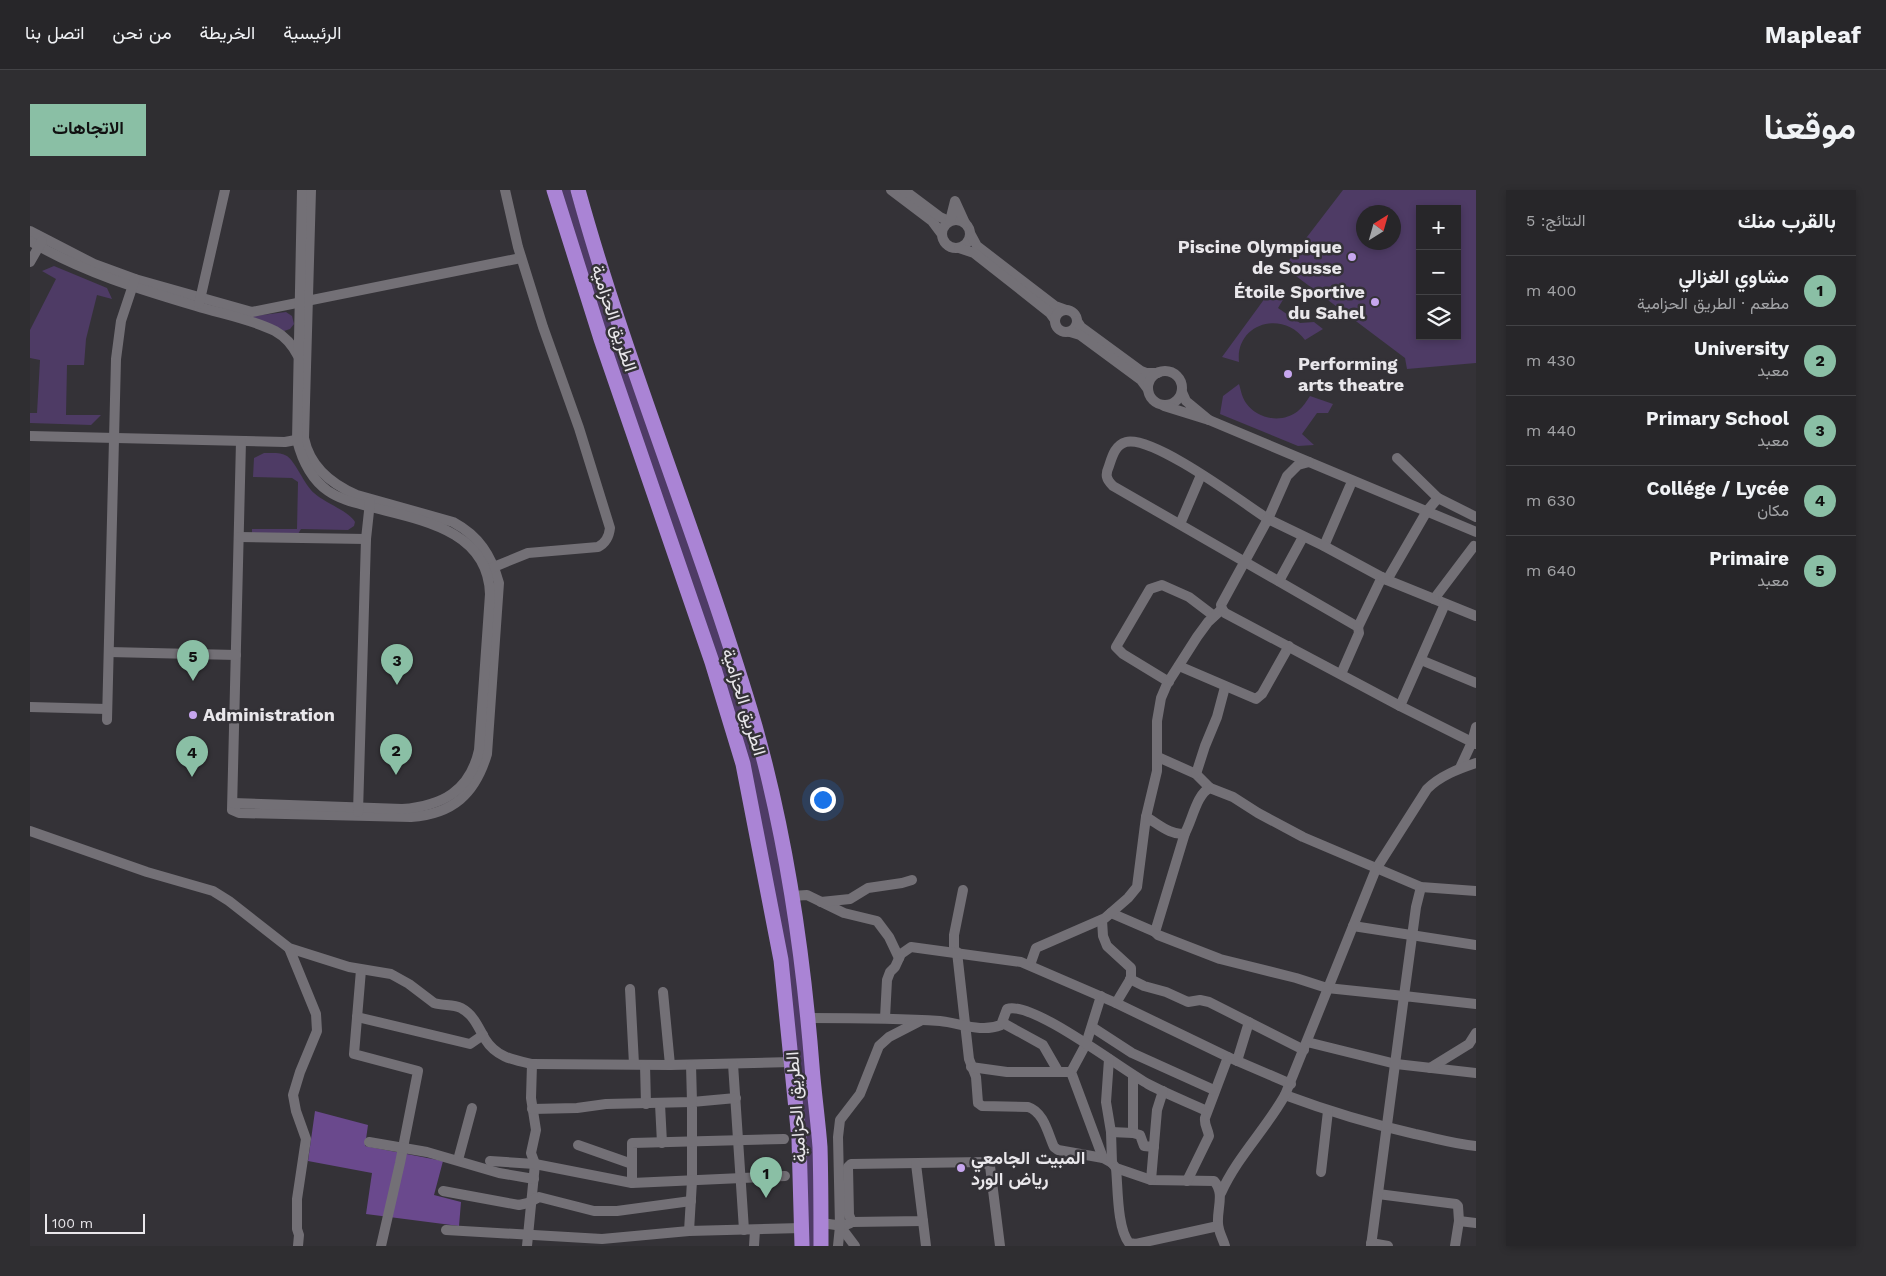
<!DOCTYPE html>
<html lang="ar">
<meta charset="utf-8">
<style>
body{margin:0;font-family:"Work Sans",Vazirmatn,sans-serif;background:#2f2e31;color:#f1f3f6;direction:rtl}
.controls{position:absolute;right:15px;top:15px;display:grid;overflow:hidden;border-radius:0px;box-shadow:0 2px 8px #0003}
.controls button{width:45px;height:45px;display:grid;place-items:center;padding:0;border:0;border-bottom:1px solid #434346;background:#272629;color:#f1f3f6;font:25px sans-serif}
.compass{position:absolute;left:1326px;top:15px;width:45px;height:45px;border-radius:50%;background:#272629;box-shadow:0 2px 8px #0003;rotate:37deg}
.scale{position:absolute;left:15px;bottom:12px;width:100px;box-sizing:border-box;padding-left:5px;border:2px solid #e9e7eb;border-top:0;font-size:14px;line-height:18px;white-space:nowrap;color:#e9e7eb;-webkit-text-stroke:4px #343237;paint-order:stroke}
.you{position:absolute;left:792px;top:609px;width:18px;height:18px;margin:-12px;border:4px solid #fff;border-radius:50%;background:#1a73e8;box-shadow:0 0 0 8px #1a73e833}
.badge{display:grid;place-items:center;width:32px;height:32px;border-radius:50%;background:#8abfa5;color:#111;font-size:16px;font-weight:700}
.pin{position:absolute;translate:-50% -41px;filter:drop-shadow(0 1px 2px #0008)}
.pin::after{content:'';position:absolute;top:26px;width:18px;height:15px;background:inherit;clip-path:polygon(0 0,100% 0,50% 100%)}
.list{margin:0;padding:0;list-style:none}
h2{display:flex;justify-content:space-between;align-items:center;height:65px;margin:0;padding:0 20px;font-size:21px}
h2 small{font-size:16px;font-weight:400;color:#a4a5a8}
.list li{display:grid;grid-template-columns:32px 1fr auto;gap:15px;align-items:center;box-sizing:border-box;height:70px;padding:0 20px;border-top:1px solid #434346}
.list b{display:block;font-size:19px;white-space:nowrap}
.list p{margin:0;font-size:16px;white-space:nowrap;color:#a4a5a8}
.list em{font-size:16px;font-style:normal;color:#a4a5a8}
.icon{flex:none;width:28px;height:28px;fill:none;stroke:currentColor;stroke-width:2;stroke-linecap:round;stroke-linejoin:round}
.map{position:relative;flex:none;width:1446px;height:1056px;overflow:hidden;direction:ltr;border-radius:0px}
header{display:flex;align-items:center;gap:30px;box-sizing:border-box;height:70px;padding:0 25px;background:#272629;border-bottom:1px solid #434346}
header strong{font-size:24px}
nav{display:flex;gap:28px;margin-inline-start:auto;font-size:18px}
.intro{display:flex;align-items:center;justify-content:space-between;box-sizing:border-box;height:120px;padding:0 30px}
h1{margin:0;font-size:35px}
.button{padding:12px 22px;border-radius:0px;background:#8abfa5;color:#111;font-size:18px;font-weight:700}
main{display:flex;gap:30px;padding:0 30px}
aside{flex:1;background:#272629;border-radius:0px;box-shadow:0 2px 8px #0003}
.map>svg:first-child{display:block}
.green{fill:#4e3b65;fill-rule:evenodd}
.forest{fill:#6a498d}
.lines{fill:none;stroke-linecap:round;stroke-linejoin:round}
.minor{stroke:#737076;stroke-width:10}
.highway{stroke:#aa84d5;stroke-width:15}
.poi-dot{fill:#c7a6ef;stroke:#343237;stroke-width:2}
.labels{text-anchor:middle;stroke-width:5;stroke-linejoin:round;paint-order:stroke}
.poi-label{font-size:18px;font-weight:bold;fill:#e9e7eb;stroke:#343237;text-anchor:start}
.street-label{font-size:18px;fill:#e9e7eb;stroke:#343237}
</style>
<header>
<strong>Mapleaf</strong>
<nav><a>الرئيسية</a><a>الخريطة</a><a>من نحن</a><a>اتصل بنا</a></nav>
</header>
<div class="intro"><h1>موقعنا</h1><a class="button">الاتجاهات</a></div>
<main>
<aside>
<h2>بالقرب منك<small>النتائج: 5</small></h2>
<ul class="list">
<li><span class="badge">1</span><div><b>مشاوي الغزالي</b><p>مطعم · الطريق الحزامية</p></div><em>400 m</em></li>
<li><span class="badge">2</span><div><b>University</b><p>معبد</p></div><em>430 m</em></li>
<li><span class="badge">3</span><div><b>Primary School</b><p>معبد</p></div><em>440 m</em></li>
<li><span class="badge">4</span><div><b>Collége / Lycée</b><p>مكان</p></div><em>630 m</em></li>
<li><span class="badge">5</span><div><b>Primaire</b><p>معبد</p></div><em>640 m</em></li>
</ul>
</aside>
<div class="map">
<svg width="1446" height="1056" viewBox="0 0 1446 1056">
<rect width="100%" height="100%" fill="#343237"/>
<g class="green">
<polygon points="528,0 540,0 570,98 690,441 731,577 767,756 783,934 785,1056 775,1056 774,990 720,590"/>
<path d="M1313,0H1446V173L1377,179L1375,168L1254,77ZM1390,19H1427V146H1390ZM1334,22H1364V52H1334Z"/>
<polygon points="24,76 77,98 82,109 67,105 56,149 54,175 37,175 36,225 71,225 61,235 0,233 0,223 7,223 10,170 0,168 0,140 26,89 12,81"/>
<path d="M1242,101H1252L1257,103L1248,118L1270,133L1284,132L1293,139L1275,150C1252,119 1205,134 1209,172L1192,167L1238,104Z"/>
<polygon points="203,122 223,126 256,122 262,126 264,134 260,139 254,141"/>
<path d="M1209,194C1211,201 1212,207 1216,213C1227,229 1252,234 1268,221C1273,217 1276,212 1280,206L1303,214L1298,223H1287L1272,244L1284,255L1268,256L1190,224L1193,206Z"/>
<path d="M234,263C242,263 251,262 257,266C265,271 274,294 284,303C295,313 319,321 325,332L324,336L318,340L271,339L268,344L222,343V339H267L268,292L262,288L223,287L224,268Z"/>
</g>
<polygon class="forest" points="285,921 338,935 335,956 413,971 404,1005 431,1012 429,1036 336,1024 342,983 278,971"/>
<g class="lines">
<g class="minor">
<polyline points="861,0 902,31 911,43"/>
<polyline points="874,0 910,27 919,31"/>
<circle cx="926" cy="44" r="14"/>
<polyline points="920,31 925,11 935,33"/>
<polyline points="0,41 64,74 105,89 222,122 491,68"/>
<polyline points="940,43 947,56 1025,116 1036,120"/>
<path d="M0,51C52,82 109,99 166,116C192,124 221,129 245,141C256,147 263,156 268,166"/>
<polyline points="929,58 944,63 1020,123 1025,130"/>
<polyline points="0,72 12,51"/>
<polyline points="169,114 195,0"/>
<circle cx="1036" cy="131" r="11"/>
<polyline points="1047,131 1051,137 1111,181 1116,183 1128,183"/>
<polyline points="1040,142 1050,145 1111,190 1117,198"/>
<circle cx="1135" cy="198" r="17"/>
<polyline points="1134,216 1179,230 1156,211 1152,202"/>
<polyline points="1179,230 1446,342"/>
<polyline points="0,246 255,252 271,249"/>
<path d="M211,251L202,620L209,623L381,627C423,624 445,604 457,564L469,393C461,365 449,346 423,332L327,305C301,294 280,277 274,248L281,0"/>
<polyline points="1367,268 1408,308 1446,327"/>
<path d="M1279,272L1268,275L1257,286L1238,329C1212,312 1123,245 1096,252C1085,255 1082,267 1079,276C1075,285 1076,289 1083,296L1328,437L1329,443L1311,484"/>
<polyline points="1150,334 1171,285"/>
<polyline points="209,347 336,349"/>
<polyline points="1294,356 1320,296"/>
<polyline points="1446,357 1444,356 1404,409 1446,426"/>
<path d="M459,379L498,363L568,357C576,353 579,347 580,338L549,238L513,137L488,57L475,0"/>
<polyline points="1357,390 1397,321 1408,308"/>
<polyline points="1249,391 1273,347"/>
<polyline points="1415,414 1370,516 1446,554"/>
<polyline points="1328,437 1352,387"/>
<polyline points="79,462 206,465"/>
<polyline points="1391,470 1446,493"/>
<polyline points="1149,476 1226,509 1232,504 1259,456"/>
<polyline points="1139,492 1093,464 1086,457 1120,399 1132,395 1159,407 1184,426"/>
<polyline points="1370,516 1195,423 1192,419 1191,415 1238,329 1294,356 1357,390 1404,409"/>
<polyline points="0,517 77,519"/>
<polyline points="77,530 86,169 91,131 105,89"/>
<polyline points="1128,567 1166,584 1180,598"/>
<polyline points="1430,578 1442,552 1446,537"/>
<polyline points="1166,584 1175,556 1187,527 1195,497"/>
<path d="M203,613L372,619C412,616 440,601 449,560L460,404C458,340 391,330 341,317C326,313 311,310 298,301C281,289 272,270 267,250L272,0"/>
<polyline points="328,622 336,349 340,312"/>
<path d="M1116,627C1127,633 1142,647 1155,643C1162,631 1167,603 1180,598L1203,607L1228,623L1273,647L1391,697L1446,701"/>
<path d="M0,641L117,682L183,701L199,711L259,758L319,777L361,784L379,794L404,813C413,816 423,814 431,818C444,825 448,837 455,849C466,867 483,870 502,874L501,908L506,940L501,963L505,974L497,1056"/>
<polyline points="1155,643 1125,742 1128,745 1190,769 1266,788 1297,798 1374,806 1386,717 1391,697"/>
<polyline points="762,706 777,705 814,723 847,731 859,747 869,768"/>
<polyline points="791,712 820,709 838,698 872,693 882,690"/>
<polyline points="1081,723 1125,742"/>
<polyline points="1072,730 1073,746 1077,756 1101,778 1101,788 1086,813"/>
<polyline points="1323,736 1446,755"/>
<polyline points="259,758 286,824 287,841 270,882 263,905 266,921 276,949 267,1009 267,1039 269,1045 268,1056"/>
<polyline points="924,762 924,745 933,700"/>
<path d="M927,762L939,869L946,887L948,913L952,916L998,917C1014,922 1018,944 1024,957L1028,960L1073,968L1082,973L1086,978L1121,990L1184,991C1195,1003 1187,1018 1188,1033C1188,1041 1193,1049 1195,1056"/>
<polyline points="1000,775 1006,758 1075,728 1098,708 1107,697 1116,627 1127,581 1127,531 1131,508 1137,494 1167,447 1178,432 1192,419"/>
<polyline points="331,780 324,864 388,881 370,973 351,1056"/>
<polyline points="1100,789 1114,796 1136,802 1158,812 1170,810 1179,812 1274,860"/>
<polyline points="600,799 604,874"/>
<polyline points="633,802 640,875"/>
<polyline points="1071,806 1056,854 1041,882 1073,968"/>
<polyline points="327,827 440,854 453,845"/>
<path d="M779,828C822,828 866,828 910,831C930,833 951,843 971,835L977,819C1002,810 1092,880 1118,894C1137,904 1157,912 1177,921"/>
<path d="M855,828L857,790L860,782L865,777L871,764L881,757L991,772L1086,813L1198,867L1175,928C1174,935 1178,939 1179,946L1157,991"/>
<polyline points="973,833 1013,855 1028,881"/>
<polyline points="1062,837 1102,863 1184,900"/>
<polyline points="1277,852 1366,874 1446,883"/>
<polyline points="1198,867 1261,894"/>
<polyline points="1079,869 1076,912 1081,942 1082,973"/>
<polyline points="1207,871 1219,832"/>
<polyline points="502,874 640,875 762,872"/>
<polyline points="703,874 714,1040"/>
<polyline points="615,875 616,914"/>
<polyline points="941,877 977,882 1041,882"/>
<polyline points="1400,878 1439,854 1446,843"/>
<path d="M1255,905C1298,921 1341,934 1385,944C1405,948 1425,954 1446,956"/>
<polyline points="706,908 662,912 662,991 659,1041 772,1038"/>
<polyline points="630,914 632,953"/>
<polyline points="502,919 547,918 576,914 662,912 661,875"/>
<polyline points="1081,942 1103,943 1103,886"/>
<polyline points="1103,943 1110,945 1114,956 1124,957"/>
<polyline points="339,952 397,962 469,983 504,989"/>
<polyline points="548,955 602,974"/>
<polyline points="428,970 442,918"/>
<polyline points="460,971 505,974 602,993 755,986"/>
<path d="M1086,978C1088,998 1087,1038 1099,1053L1106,1054L1188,1036"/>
<polyline points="1291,982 1298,921"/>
<polyline points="1121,990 1127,920 1133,901"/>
<polyline points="602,993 602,953 754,949"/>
<polyline points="413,1001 489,1015 498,1013 509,1007 564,1021 587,1021 661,1011"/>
<path d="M1191,1003C1207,967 1236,939 1255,905L1346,679L1397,599C1410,586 1428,579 1446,573"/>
<polyline points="1348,1004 1426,1014 1428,1016 1429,1031 1425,1056"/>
<polyline points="893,1031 896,1056"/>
<polyline points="1429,1031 1446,1033"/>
<polyline points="822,1032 819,1025 818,977 821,974 954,972 960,976 970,1056"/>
<path d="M791,1033C802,1034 813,1038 822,1032L893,1031L886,974"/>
<polyline points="810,1036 825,1056"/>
<polyline points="416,1040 572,1049 659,1041"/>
<polyline points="1341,1053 1358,1056"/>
<polyline points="724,1056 725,1040"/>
<polyline points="808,1056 810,1036 808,947 810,930 830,904 849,856 859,847 890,831"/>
<polyline points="1341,1056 1374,806 1446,814"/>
</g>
<g class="highway">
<polyline points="524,0 571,149 682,472 713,574 751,770 769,949 772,1056"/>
<path d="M548,0C598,181 672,355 725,536C756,646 773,761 782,876C784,903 788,930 790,957C791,990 791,1023 791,1056"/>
</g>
</g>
<g class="poi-dot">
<circle cx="1322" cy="67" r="5"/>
<circle cx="1345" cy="112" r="5"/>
<circle cx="1258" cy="184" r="5"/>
<circle cx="163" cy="525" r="5"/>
<circle cx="931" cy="978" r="5"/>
</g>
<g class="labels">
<g class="poi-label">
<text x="1312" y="63" text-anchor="end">Piscine Olympique<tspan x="1312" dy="21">de Sousse</tspan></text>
<text x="1335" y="108" text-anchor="end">Étoile Sportive<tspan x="1335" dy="21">du Sahel</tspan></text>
<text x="1268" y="180">Performing<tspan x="1268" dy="21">arts theatre</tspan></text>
<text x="173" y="531">Administration</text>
<text x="941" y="974">المبيت الجامعي<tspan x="941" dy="21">رياض الورد</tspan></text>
</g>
<g class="street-label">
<text transform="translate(584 128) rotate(72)" y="6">الطريق الحزامية</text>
<text transform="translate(714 512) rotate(73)" y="6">الطريق الحزامية</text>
<text transform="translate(766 917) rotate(-94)" y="6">الطريق الحزامية</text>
</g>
</g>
</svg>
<div class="controls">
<button>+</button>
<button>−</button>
<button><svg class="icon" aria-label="layers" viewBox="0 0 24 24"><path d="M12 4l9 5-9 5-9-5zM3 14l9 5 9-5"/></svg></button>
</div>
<svg class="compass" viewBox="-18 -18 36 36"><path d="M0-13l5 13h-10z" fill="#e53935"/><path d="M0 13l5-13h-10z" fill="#a4a5a8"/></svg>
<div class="scale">100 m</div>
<div class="you"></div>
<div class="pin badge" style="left:736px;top:1008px">1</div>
<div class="pin badge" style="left:366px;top:585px">2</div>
<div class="pin badge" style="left:367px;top:495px">3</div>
<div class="pin badge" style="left:162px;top:587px">4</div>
<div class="pin badge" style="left:163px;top:491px">5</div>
</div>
</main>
